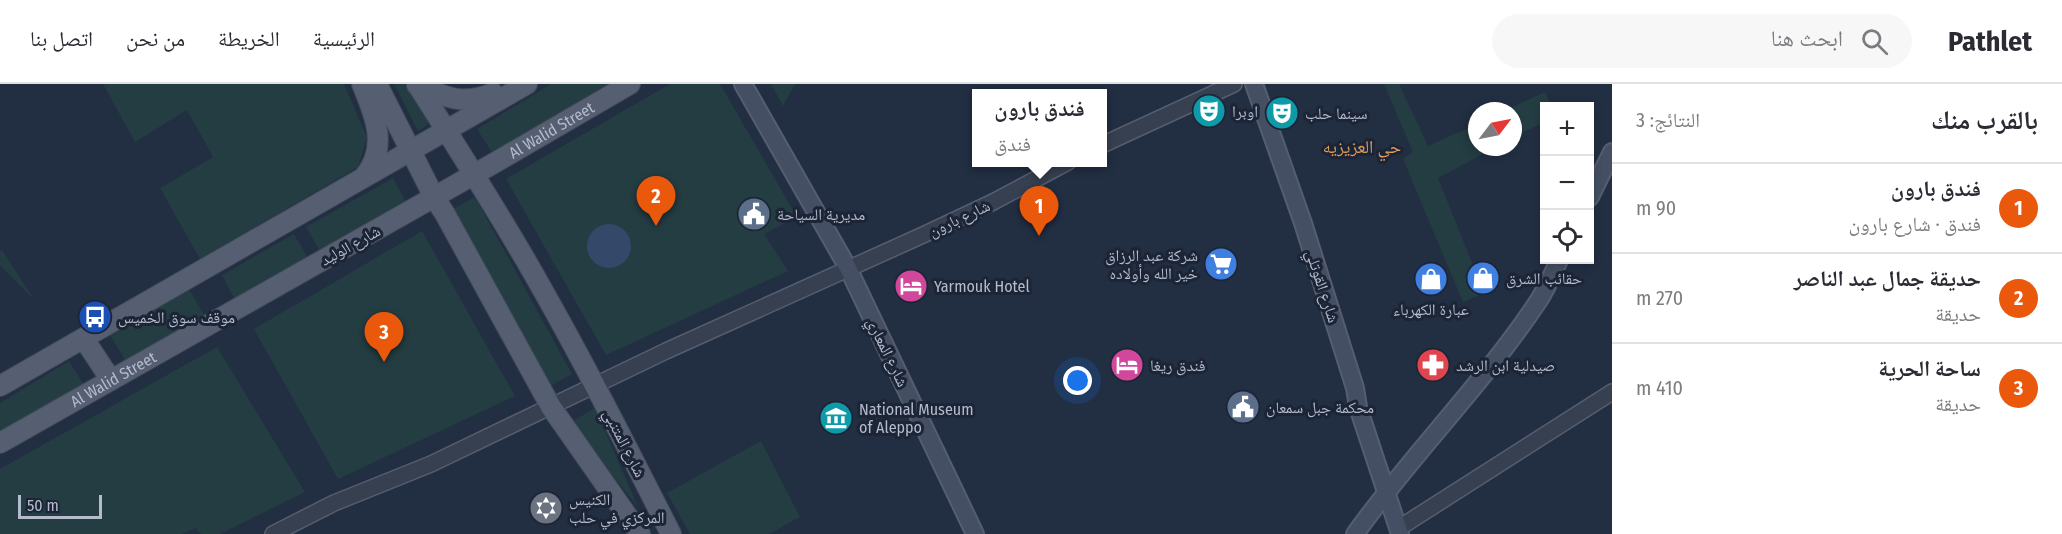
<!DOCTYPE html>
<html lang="ar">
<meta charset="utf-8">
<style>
body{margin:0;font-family:"Fira Sans Condensed","Noto Naskh Arabic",sans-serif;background:#f7f7f7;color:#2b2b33;direction:rtl}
.controls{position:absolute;right:18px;top:18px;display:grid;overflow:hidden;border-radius:0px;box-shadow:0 3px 9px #0003}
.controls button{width:54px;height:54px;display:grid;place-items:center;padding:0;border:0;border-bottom:2px solid #e1e1e2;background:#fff;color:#2b2b33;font:30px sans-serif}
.compass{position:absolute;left:1468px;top:18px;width:54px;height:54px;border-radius:50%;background:#fff;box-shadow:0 3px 9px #0003;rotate:58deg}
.scale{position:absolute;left:18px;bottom:15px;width:84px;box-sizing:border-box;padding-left:6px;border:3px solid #b3bbcc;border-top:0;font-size:16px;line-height:21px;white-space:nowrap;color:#b3bbcc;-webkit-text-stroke:4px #1c2536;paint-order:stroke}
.you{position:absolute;left:1078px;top:297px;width:21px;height:21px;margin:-15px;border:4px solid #fff;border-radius:50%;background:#1a73e8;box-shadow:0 0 0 9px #1a73e833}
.badge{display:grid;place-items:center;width:39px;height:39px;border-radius:50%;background:#ea580c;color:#fff;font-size:20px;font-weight:700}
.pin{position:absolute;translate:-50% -50px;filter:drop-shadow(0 2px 3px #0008)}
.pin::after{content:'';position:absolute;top:32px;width:21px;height:18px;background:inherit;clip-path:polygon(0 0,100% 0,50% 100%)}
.popup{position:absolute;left:972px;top:5px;width:135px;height:78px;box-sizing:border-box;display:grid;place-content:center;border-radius:0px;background:#fff;filter:drop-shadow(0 2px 4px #0005);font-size:20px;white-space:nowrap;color:#7c7c81}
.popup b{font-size:22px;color:#2b2b33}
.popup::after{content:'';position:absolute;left:50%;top:100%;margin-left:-12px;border:12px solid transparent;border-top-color:#fff}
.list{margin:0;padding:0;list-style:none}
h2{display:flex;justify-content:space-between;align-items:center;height:78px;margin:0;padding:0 24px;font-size:26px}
h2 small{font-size:20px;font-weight:400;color:#7c7c81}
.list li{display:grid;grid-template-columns:39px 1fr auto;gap:18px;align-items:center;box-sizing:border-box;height:90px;padding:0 24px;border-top:2px solid #e1e1e2}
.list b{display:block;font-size:22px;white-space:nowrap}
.list p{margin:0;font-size:20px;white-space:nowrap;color:#7c7c81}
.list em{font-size:20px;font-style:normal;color:#7c7c81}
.icon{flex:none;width:33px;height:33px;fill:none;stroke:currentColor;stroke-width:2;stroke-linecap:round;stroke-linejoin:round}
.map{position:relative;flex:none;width:1612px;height:450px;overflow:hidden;direction:ltr}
header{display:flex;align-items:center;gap:36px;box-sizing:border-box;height:84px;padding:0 30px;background:#fff;border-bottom:2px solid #e1e1e2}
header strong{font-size:28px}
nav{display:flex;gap:33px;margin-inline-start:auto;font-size:21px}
.search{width:420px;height:54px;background:#f7f7f7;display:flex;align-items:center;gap:15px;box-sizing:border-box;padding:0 21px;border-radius:33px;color:#7c7c81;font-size:22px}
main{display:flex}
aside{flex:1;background:#fff}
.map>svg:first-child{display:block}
.green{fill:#243d42}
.water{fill:#34486a}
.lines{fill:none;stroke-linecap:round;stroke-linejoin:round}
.tertiary-casing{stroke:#555e6f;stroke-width:18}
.secondary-casing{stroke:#555e6f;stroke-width:20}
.primary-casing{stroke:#40495a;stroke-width:22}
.tertiary{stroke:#374051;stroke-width:15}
.secondary{stroke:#444f64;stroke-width:16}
.primary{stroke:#555f71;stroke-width:20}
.labels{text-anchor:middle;stroke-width:6;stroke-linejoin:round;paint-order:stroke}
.poi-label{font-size:16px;fill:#b3bbcc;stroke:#1c2536;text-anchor:start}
.street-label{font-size:16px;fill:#b3bbcc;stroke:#1c2536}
.neighbourhood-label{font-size:18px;fill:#e09b5a;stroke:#1c2536}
</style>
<header>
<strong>Pathlet</strong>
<div class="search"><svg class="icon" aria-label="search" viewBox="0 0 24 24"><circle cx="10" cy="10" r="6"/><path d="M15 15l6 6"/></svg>ابحث هنا</div>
<nav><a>الرئيسية</a><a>الخريطة</a><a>من نحن</a><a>اتصل بنا</a></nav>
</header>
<main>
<aside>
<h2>بالقرب منك<small>النتائج: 3</small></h2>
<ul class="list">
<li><span class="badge">1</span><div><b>فندق بارون</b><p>فندق · شارع بارون</p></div><em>90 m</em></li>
<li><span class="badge">2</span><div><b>حديقة جمال عبد الناصر</b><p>حديقة</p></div><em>270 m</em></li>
<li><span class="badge">3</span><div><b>ساحة الحرية</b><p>حديقة</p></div><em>410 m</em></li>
</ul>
</aside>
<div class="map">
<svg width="1612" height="450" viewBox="0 0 1612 450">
<rect width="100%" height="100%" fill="#222e42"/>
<g class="green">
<polygon points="103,0 344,0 367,53 358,83 200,175 160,104 213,73 187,26 135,58"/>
<polygon points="394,0 406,0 432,37 418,47"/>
<polygon points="551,0 608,0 493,70 477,45"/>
<polygon points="670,0 720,0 797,133 764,150 788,187 606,271 506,95"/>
<polygon points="771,0 795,0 783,22"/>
<polygon points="1384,0 1399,0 1428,62 1477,40 1477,63 1496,63 1438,94 1484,209 1463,218 1403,75 1413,68"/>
<polygon points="1545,8 1551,22 1544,22 1544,38 1513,54 1513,27 1504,27"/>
<polygon points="393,94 407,120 321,169 306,143"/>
<polygon points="475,113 572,290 550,302 451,126"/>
<polygon points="422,147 515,312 338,395 254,245"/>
<polygon points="294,150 309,176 236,218 222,191"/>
<polygon points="2,166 35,217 0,181 0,168"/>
<polygon points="189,205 204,231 125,276 110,251"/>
<polygon points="217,263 305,408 220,450 201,450 196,444 182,450 0,450 0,385"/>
<polygon points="69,277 85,303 0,354 0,319"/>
<polygon points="595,324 638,423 570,339"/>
<polygon points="761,357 800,433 769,450 690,450 667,409"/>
</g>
<circle class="water" cx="609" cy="162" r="22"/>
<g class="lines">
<g class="tertiary-casing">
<g id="tertiary">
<polyline points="1102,61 1234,0"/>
<polyline points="1399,444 1612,308"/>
<polyline points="273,450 334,419 431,380 666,267 923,151 993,118 1068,78"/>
</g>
</g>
<g class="secondary-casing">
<g id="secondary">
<polyline points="743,0 848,184 975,450"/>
<polyline points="1254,0 1303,139 1355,304 1358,323 1400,450"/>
<polyline points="1590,113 1612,68"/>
<path d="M1355,450C1413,369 1484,299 1539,216C1547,204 1553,189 1559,176"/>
</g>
</g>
<g class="primary-casing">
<g id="primary">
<path d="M362,0C375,31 389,64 364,93"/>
<polyline points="377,0 434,113 445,130 551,323 640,450"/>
<path d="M417,0C459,67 502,133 541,203C587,284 629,367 671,450"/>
<path d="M417,1C446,13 462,22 493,9"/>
<polyline points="84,255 111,296"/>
<polyline points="0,302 527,0"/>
<path id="s1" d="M0,359L496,78L630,0"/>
</g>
</g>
<use href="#tertiary" class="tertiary"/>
<use href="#secondary" class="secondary"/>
<use href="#primary" class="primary"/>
</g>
<defs>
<g id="theatre-disc" transform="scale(1.725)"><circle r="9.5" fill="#0f9aa8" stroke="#1c2536"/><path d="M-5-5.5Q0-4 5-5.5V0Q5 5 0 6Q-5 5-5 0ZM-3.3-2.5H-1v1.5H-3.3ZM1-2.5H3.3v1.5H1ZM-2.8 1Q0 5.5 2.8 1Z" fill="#fff"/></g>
<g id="civic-disc" transform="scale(1.725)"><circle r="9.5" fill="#5c6f8a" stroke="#1c2536"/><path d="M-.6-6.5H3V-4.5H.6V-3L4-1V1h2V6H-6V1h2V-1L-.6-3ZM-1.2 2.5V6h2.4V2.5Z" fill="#fff"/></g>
<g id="supermarket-disc" transform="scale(1.725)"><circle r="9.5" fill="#3f7fe0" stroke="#1c2536"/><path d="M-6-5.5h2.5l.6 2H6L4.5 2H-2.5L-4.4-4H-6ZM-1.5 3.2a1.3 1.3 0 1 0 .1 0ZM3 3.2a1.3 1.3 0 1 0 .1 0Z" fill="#fff"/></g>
<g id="shop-disc" transform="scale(1.725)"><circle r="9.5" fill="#3f7fe0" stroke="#1c2536"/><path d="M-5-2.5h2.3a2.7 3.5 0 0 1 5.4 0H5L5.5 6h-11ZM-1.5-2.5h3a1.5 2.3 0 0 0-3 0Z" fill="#fff"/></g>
<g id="hotel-disc" transform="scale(1.725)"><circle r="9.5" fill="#d1479c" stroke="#1c2536"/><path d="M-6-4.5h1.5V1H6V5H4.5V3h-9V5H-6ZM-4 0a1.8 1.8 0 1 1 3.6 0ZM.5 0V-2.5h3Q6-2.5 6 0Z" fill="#fff"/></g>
<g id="bus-disc" transform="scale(1.725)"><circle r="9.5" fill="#1a4fb4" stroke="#1c2536"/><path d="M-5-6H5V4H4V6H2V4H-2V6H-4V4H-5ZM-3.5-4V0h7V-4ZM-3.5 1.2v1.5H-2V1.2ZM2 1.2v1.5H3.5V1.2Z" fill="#fff"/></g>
<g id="pharmacy-disc" transform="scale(1.725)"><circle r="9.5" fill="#e0444e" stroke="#1c2536"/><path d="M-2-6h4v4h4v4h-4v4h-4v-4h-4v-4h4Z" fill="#fff"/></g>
<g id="museum-disc" transform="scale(1.725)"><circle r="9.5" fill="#0f9aa8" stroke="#1c2536"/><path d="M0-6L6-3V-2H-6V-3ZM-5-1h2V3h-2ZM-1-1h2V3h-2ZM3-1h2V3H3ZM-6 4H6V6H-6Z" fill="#fff"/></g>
<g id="synagogue-disc" transform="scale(1.725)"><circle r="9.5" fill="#6b7280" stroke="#1c2536"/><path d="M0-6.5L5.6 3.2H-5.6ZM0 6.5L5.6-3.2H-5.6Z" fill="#fff"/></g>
</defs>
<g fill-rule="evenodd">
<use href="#theatre-disc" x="1209" y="27"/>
<use href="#theatre-disc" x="1282" y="29"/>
<use href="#civic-disc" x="754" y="130"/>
<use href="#supermarket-disc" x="1221" y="180"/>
<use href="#shop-disc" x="1483" y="194"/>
<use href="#shop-disc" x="1431" y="195"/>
<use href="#hotel-disc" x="911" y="202"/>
<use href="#bus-disc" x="95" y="233"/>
<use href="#hotel-disc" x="1127" y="281"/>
<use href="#pharmacy-disc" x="1433" y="281"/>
<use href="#civic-disc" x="1243" y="323"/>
<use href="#museum-disc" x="836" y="334"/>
<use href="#synagogue-disc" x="546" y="424"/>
</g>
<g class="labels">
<g class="poi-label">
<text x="1232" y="33">اوبرا</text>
<text x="1305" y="35">سينما حلب</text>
<text x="777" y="136">مديرية السياحة</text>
<text x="1198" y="177" text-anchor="end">شركة عبد الرزاق<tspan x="1198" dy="18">خير الله وأولاده</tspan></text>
<text x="1506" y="200">حقائب الشرق</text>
<text x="934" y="208">Yarmouk Hotel</text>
<text x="1431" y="231" text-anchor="middle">عبارة الكهرباء</text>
<text x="118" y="239">موقف سوق الخميس</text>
<text x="1150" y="287">فندق ريغا</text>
<text x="1456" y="287">صيدلية ابن الرشد</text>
<text x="1266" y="329">محكمة جبل سمعان</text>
<text x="859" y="331">National Museum<tspan x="859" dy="18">of Aleppo</tspan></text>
<text x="569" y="421">الكنيس<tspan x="569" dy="18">المركزي في حلب</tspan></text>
</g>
<g class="street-label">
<text dy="6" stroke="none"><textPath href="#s1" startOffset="634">Al Walid Street</textPath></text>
<text transform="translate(959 134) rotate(-25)" y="6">شارع بارون</text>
<text transform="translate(350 161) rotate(-29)" y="6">شارع الوليد</text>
<text transform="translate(1323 202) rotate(72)" y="6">شارع القوتلي</text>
<text transform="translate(888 268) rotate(64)" y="6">شارع المعاري</text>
<text dy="6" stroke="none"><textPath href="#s1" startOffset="130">Al Walid Street</textPath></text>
<text transform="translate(625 359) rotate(63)" y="6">شارع المتنبي</text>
</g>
<g class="neighbourhood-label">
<text x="1362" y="69">حي العزيزيه</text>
</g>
</g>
</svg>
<div class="controls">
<button>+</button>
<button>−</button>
<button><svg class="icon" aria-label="locate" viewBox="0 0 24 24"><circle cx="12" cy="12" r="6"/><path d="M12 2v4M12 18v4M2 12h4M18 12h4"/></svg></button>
</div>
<svg class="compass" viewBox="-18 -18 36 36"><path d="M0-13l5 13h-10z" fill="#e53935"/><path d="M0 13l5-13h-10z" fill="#7c7c81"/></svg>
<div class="scale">50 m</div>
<div class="you"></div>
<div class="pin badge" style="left:1039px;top:152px">1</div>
<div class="popup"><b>فندق بارون</b>فندق</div>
<div class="pin badge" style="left:656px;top:142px">2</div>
<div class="pin badge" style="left:384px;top:278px">3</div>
</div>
</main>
